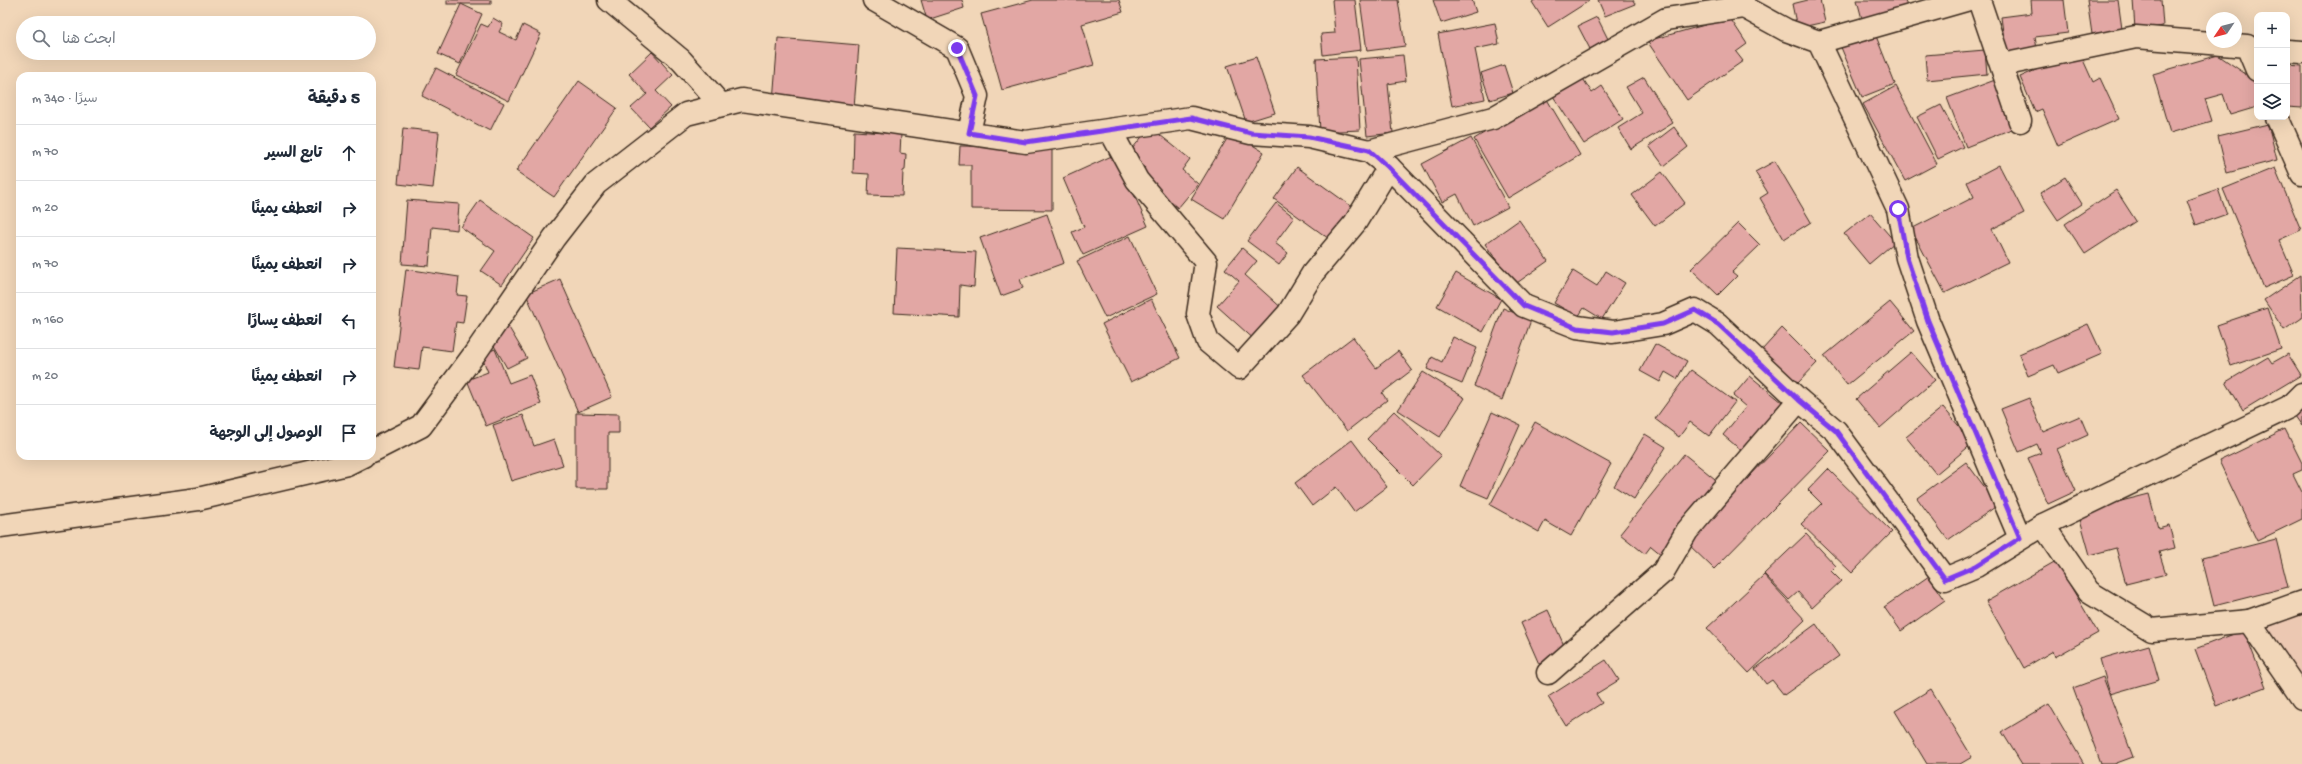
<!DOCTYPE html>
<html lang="ar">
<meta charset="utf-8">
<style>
body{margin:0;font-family:"Gochi Hand","Playpen Sans Arabic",sans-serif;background:#f2f2f3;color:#1f2937;direction:rtl}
.controls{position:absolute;right:12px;top:12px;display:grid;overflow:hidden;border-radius:8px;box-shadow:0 4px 16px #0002}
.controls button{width:36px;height:36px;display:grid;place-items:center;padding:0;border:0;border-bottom:1px solid #e0e1e3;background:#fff;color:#1f2937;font:20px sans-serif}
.compass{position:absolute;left:2206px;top:12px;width:36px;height:36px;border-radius:50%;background:#fff;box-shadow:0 4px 16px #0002;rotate:235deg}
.stop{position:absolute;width:12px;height:12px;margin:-9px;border:3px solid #7c3aed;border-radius:50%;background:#fff}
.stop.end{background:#7c3aed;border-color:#fff;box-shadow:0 1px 4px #0008}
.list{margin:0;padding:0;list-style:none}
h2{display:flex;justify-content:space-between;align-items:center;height:52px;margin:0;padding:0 16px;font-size:17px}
h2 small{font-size:13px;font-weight:400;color:#747a83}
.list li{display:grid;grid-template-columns:26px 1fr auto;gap:12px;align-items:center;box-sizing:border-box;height:56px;padding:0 16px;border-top:1px solid #e0e1e3}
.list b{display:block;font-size:15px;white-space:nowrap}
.list em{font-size:13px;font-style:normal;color:#747a83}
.icon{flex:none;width:22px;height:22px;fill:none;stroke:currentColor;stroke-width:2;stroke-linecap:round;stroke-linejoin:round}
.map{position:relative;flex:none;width:2302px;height:764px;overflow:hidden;direction:ltr}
.search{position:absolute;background:#fff;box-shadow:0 4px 16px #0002;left:16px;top:16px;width:360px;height:44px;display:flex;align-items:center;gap:10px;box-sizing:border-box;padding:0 14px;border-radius:22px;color:#747a83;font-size:15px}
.panel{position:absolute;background:#fff;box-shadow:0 4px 16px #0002;left:16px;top:72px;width:360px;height:388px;border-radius:12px;direction:rtl}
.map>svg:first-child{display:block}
.built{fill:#ecc8b2}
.building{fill:#e2a7a4;stroke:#3b2a1e}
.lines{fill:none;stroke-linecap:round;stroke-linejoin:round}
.minor-casing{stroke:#3b2a1e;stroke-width:25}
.minor{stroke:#f1d6b8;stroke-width:22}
.route{stroke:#7c3aed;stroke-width:5}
</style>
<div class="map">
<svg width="2302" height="764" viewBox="0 0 2302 764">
<rect width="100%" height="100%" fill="#f1d6b8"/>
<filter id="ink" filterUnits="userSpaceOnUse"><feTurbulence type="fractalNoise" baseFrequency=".025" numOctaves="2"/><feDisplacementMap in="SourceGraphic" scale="8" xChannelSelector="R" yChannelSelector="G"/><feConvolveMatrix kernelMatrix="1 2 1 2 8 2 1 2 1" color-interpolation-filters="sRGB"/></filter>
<g filter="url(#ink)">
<polygon class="built" points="2302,608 2302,677 2262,620"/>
<g class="building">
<rect x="447" y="0" width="44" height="4"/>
<polygon points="921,0 962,0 964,8 927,20"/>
<polygon points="1033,0 1119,0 1123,12 1082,24 1094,65 1002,90 981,14"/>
<polygon points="1332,0 1355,0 1361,50 1323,55 1321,34 1335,33"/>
<polygon points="1360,0 1398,0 1405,46 1367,51"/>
<polygon points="1433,0 1472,0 1476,12 1441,23"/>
<polygon points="1535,0 1589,0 1589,1 1548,27 1532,2"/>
<polygon points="1598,0 1633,0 1635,4 1605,16"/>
<polygon points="1808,0 1820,0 1825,22 1797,28 1792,4"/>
<polygon points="1857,0 1905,0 1907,7 1862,19"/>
<polygon points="2031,0 2064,0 2068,33 2035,37 2037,49 2006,54 2001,17 2032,13"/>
<polygon points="2087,0 2118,0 2122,29 2092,34"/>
<polygon points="2133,0 2161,0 2163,26 2135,29"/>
<polygon points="461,4 482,14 460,64 438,54"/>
<polygon points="1597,17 1608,39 1590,49 1578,26"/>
<polygon points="493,18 503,24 499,32 516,40 523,25 541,34 509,101 456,75 481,24 488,27"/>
<polygon points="1730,18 1747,44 1736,52 1743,61 1687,100 1647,41"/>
<polygon points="1495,23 1499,44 1475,49 1485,99 1452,106 1438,34"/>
<polygon points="1874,31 1895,84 1862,97 1840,45"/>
<polygon points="778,38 859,45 854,107 773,101"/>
<polygon points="1985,50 1987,74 1927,80 1925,55"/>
<polygon points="2079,51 2093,82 2100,78 2119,119 2058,146 2042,109 2035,112 2020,77"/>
<polygon points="652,52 673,75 656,91 671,107 649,127 631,108 647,94 629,74"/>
<polygon points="1403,55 1406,81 1388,84 1393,133 1367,136 1359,59"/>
<polygon points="2218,55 2253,79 2257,93 2257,107 2230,115 2223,94 2205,99 2212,121 2170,133 2153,74"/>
<polygon points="1256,57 1275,113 1246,122 1227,66"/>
<polygon points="1356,57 1360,130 1320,132 1316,59"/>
<polygon points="1504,65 1513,93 1490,100 1481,73"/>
<polygon points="2287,65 2302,66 2302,108 2287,107"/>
<polygon points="436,68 504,103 490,131 422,96"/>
<polygon points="1582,77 1592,93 1602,86 1623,119 1584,144 1553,96"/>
<polygon points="1644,77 1673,123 1631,149 1618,128 1642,113 1626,87"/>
<polygon points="1995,80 2014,128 1966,147 1947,98"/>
<polygon points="579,81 617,108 554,197 516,171"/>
<polygon points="1896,86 1937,164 1905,181 1863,104"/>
<polygon points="1545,96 1580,155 1508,198 1474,139"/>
<polygon points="1941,105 1963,147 1938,159 1917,117"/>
<polygon points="2268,124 2277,160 2227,173 2218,136"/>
<polygon points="1150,127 1190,159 1182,170 1198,184 1178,208 1138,176 1145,167 1128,154"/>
<polygon points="1674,127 1688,147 1664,166 1649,146"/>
<polygon points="403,128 439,132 433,188 398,184"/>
<polygon points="854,131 901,134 900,153 906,154 905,170 903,171 902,196 868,195 869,174 853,173"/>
<polygon points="1231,132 1264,152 1224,219 1191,199"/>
<polygon points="1471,138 1508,207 1473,226 1457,194 1442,202 1422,164"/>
<polygon points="960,146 1052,147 1052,210 971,209 971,165 959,165"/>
<polygon points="1116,154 1148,226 1083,255 1072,232 1084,227 1063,178"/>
<polygon points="1775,161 1811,222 1784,239 1760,198 1768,193 1755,172"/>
<polygon points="1999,165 2024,213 1992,229 2008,262 1945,293 1911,229 1974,197 1967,182"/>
<polygon points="1297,167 1355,209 1332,241 1274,199"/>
<polygon points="2275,168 2301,230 2279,240 2294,275 2264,288 2223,189"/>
<polygon points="1662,172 1685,203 1655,226 1632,195"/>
<polygon points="2065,177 2082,204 2058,220 2040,193"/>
<polygon points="2218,189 2227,214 2196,225 2187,200"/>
<polygon points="2116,190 2136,221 2085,254 2065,224"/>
<polygon points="407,200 459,204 457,230 432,227 429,266 402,264"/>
<polygon points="480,200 534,238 502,285 481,271 495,251 461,227"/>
<polygon points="1276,203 1294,217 1275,243 1288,253 1279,265 1247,241"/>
<polygon points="1870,213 1895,242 1869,264 1844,234"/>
<polygon points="1047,214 1064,263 1020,279 1023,288 1001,296 980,238"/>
<polygon points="1519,220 1548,261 1514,285 1485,244"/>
<polygon points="1738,223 1760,245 1732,272 1737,276 1718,295 1691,269"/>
<polygon points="1130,236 1157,294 1105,318 1077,261"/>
<polygon points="897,248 976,252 974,287 960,285 959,317 894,313"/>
<polygon points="1242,248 1257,261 1245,275 1285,311 1257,342 1217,306 1239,281 1225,269"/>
<polygon points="406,269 459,277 457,295 467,296 463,323 456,322 452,351 422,347 419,370 394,367"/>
<polygon points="1573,271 1597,286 1606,271 1625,283 1602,319 1584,308 1578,317 1554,303"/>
<polygon points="1456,273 1501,299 1483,332 1437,306"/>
<polygon points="2301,275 2302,318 2284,330 2264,300"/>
<polygon points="560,279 612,397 578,412 526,294"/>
<polygon points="1151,299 1180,358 1131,382 1102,324"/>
<polygon points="1890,302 1914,331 1847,385 1824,356"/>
<polygon points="1503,308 1531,320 1502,400 1474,386"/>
<polygon points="2267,308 2281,349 2231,366 2217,325"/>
<polygon points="2088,324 2102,354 2058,373 2054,365 2028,376 2019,354"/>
<polygon points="508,326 527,358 507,368 489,337"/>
<polygon points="1782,328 1817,363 1797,384 1762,350"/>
<polygon points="1353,337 1376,368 1398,351 1412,370 1382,393 1387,400 1347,431 1303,375"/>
<polygon points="1453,337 1477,348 1462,384 1427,369 1432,357 1442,362"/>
<polygon points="1655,344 1687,361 1677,379 1665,372 1660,382 1640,371"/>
<polygon points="495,349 509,383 530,375 541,404 486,426 467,380 488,372 481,355"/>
<polygon points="1911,352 1935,380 1880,428 1856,399"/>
<polygon points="2288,354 2301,375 2243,410 2226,382 2268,357 2272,363"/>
<polygon points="1691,370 1735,402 1709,436 1690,422 1679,437 1655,419"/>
<polygon points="1423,372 1465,398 1440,437 1398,410"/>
<polygon points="1750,376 1782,402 1742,451 1723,435 1746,407 1733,396"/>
<polygon points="2029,398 2043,432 2080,416 2088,435 2057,449 2076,491 2048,504 2028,458 2041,453 2037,444 2019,452 2001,409"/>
<polygon points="1943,407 1973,443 1936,474 1906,437"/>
<polygon points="1394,411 1441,456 1413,485 1367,439"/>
<polygon points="2302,411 2302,426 2295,416"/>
<polygon points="1492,412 1520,425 1488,498 1460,486"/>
<polygon points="576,413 619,414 619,433 608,433 608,489 576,489"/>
<polygon points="523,415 534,446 554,439 563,465 511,481 493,425"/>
<polygon points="1535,422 1611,464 1571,536 1545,521 1539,532 1490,505"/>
<polygon points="1801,423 1830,451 1714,569 1686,542"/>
<polygon points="2285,429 2302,463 2302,470 2293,474 2302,492 2302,519 2257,541 2219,461"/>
<polygon points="1645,434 1666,447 1634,499 1614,486"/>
<polygon points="1352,440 1387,487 1354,512 1336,487 1312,506 1295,483"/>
<polygon points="1684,454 1720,483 1662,555 1651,546 1645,554 1620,534"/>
<polygon points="1966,462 1998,505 1948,540 1917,498"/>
<polygon points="1828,469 1892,532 1852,573 1801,524 1822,504 1808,490"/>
<polygon points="2149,494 2158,528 2169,525 2175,548 2159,552 2166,574 2126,584 2116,548 2090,555 2078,512"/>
<polygon points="1806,534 1836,566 1831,571 1841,581 1812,608 1798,592 1789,600 1764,574"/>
<polygon points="2276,539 2288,587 2214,606 2202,558"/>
<polygon points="2056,561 2098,633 2055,657 2053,651 2024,668 1986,601"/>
<polygon points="1764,575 1805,620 1749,673 1707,628"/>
<polygon points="1929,576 1945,600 1901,631 1884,607"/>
<polygon points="1548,610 1567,652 1539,664 1521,623"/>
<polygon points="1816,624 1839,656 1784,695 1772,680 1766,684 1755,669"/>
<polygon points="2244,630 2266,687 2216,706 2195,649"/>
<polygon points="2149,645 2159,680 2110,694 2100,659"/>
<polygon points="1606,660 1619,680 1596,694 1602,703 1566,726 1548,697"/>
<polygon points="2103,677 2133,757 2114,764 2101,764 2073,688"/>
<polygon points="1931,689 1972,757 1960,764 1927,764 1895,711"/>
<polygon points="2049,704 2084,764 2022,764 2002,732"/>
</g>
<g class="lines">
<g class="minor-casing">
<g id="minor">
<polyline points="609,0 681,60 721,105"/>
<polyline points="874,0 957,48 977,96 969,133"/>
<polyline points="1744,0 1744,7 1786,30 1819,42 1898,209 1907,258 1928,321 2020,538"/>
<polyline points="1979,0 2020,121"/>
<polyline points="1819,42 1966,0"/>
<polyline points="2287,51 2302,52"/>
<polyline points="2002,65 2136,37 2247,46 2257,70"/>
<polyline points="2277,117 2302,174"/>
<polyline points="1110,130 1137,180 1206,262 1198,314 1208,342 1239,368 1288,314 1313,273 1355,223 1389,167"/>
<polyline points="1369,151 1493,118 1666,19 1744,7"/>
<polyline points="372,451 421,426 476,352 554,238 596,184 686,114 742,100 1026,142 1191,118 1251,133 1309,137 1369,151 1389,167 1524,306 1577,327 1613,332 1663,324 1695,310 1718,324 1799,400 1836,431 1945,579 1976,566 2043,525 2289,407 2302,394"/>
<polyline points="2043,525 2089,592 2152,630 2249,621 2302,698"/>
<polyline points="0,526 198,499 347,464 363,456"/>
<polyline points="2249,621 2302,602"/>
<polyline points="1548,673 1663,572 1687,531 1799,400"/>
</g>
</g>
<use href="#minor" class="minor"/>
</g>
</g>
<g class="lines" filter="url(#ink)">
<polyline class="route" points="957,48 977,96 969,133 1026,142 1191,118 1251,133 1309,137 1369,150 1388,167 1524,306 1577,328 1613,332 1663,324 1695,310 1718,324 1799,400 1836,431 1945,579 1976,566 2020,538 1928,321 1907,258 1898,209"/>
</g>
</svg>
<div class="controls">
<button>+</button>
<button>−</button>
<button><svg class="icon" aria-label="layers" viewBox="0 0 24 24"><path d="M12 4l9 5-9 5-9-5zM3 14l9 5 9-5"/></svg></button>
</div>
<svg class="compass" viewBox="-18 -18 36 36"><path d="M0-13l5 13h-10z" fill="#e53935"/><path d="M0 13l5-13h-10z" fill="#747a83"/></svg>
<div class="stop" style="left:1898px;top:209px"></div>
<div class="stop end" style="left:957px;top:48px"></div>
<div class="search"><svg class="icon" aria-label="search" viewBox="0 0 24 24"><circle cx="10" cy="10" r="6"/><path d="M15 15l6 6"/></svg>ابحث هنا</div>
<section class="panel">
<h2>5 دقيقة<small>سيرًا · 340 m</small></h2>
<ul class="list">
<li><svg class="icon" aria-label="ahead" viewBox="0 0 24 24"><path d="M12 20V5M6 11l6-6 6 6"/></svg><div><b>تابع السير</b></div><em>70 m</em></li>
<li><svg class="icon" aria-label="right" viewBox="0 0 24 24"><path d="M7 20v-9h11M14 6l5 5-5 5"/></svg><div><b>انعطف يمينًا</b></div><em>20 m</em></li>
<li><svg class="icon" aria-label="right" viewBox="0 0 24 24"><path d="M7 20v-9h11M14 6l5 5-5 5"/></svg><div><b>انعطف يمينًا</b></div><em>70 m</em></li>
<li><svg class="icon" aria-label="left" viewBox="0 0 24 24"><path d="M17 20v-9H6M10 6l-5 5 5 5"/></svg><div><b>انعطف يسارًا</b></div><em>160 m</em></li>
<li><svg class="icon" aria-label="right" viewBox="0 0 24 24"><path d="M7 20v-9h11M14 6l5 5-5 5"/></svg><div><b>انعطف يمينًا</b></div><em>20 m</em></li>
<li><svg class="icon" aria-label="arrive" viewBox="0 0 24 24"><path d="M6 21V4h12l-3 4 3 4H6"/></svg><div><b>الوصول إلى الوجهة</b></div></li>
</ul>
</section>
</div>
